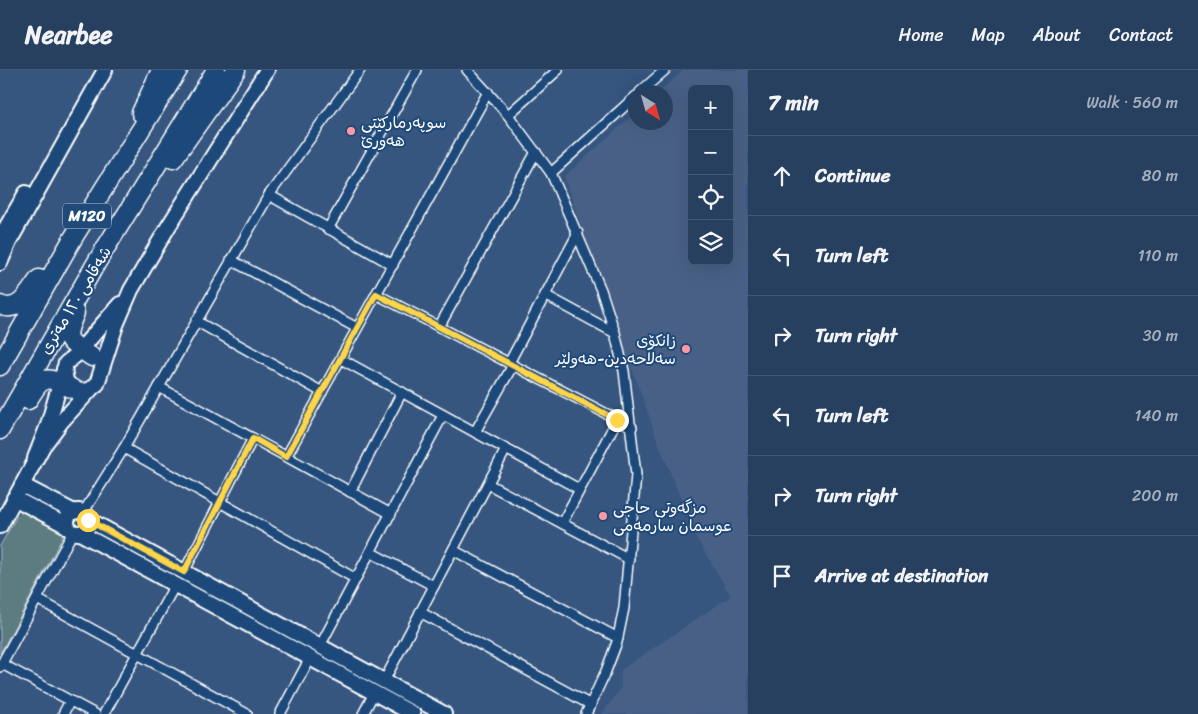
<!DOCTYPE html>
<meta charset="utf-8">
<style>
body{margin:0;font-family:Sriracha,"Playpen Sans Arabic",sans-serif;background:#304766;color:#f1f3f6}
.controls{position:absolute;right:15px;top:15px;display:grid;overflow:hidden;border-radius:8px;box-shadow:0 5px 20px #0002}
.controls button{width:45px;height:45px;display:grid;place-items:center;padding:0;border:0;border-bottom:1px solid #445975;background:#284060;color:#f1f3f6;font:25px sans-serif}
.compass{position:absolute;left:628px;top:15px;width:45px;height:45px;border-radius:50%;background:#284060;box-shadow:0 5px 20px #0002;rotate:143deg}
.stop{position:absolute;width:15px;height:15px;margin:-11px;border:4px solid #ffd54a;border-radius:50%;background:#fff}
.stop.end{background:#ffd54a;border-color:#fff;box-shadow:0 1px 5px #0008}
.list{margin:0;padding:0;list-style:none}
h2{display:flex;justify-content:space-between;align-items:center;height:65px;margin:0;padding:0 20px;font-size:21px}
h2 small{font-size:16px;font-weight:400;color:#a5afbd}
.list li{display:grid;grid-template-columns:32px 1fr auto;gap:15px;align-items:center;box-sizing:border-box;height:80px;padding:0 20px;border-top:1px solid #445975}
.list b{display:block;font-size:19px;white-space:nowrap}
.list em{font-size:16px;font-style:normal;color:#a5afbd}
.icon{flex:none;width:28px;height:28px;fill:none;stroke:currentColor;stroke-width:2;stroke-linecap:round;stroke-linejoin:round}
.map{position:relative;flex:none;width:748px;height:644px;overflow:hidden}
header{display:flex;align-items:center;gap:30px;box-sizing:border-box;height:70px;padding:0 25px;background:#284060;border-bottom:1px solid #445975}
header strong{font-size:24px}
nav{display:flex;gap:28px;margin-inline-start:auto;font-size:18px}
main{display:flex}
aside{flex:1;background:#284060}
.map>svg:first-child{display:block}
.built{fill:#4a6186;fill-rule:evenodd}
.green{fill:#5b7b80;stroke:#adbdc0}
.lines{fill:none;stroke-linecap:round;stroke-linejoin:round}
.street-casing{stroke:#fff;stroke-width:12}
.secondary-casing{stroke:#fff;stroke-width:18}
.highway-casing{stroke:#fff;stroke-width:21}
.street{stroke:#1f4a7a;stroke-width:9}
.secondary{stroke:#1f4a7a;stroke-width:14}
.highway{stroke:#1f4a7a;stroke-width:18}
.route{stroke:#ffd54a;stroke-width:6}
.poi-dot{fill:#ff9aa2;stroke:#1f4a7a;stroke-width:2}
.labels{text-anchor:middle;stroke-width:4;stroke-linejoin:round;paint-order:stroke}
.shield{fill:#1f4a7a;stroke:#bcc9d7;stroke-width:1}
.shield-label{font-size:15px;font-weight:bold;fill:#fff}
.poi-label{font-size:16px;fill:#fff;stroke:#1f4a7a;text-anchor:start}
.street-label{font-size:16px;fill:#fff;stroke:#1f4a7a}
</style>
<header>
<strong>Nearbee</strong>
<nav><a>Home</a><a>Map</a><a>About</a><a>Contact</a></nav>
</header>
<main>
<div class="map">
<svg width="748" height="644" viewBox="0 0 748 644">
<rect width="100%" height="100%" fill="#365680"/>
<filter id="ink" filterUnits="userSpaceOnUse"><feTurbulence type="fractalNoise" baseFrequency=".02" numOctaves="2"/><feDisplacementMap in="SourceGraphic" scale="10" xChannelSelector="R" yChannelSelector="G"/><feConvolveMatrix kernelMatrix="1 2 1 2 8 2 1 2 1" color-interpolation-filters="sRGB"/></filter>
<g filter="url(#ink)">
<path class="built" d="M684,0H748V644H602L621,618V600L731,526L697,469L656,366L564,107L635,43L636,52H666V22H659ZM692,19H729V191H692Z"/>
<g class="green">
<polygon points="21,442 30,442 60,458 62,462 62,468 0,584 0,476 17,446"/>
<polygon points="98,462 335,592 335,593 96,464"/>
</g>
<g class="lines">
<g class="street-casing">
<g id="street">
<polyline points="467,0 508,45 551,103 601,220 615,263 624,301 636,405 624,538 617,572 606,601 586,644"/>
<polyline points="640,22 665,0"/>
<polyline points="508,45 558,0"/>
<polyline points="551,103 636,26"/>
<polyline points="269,125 393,195"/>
<polyline points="328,159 417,0"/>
<polyline points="231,190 357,258"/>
<polyline points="376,224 632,357"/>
<polyline points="545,225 615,263"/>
<polyline points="196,251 322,322"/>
<polyline points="439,257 536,82"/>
<polyline points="341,289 579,419"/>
<polyline points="509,293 578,163"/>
<polyline points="159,317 391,444"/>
<polyline points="475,362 513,295"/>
<polyline points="124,378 356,509"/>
<polyline points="286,387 488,22"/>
<polyline points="488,414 629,489"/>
<polyline points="350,422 402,322"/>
<polyline points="83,443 124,378 269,125 360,0"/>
<polyline points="562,453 617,350"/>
<polyline points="453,480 618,568"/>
<polyline points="370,482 434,516"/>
<polyline points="184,502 253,368"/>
<polyline points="37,529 247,644"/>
<polyline points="420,542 591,635"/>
<polyline points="320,576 443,345"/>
<polyline points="2,594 95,644"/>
<polyline points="0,597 73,462"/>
<polyline points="384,611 506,379"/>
<polyline points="63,644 70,631"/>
<polyline points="104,644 175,515"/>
<polyline points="280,644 310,588"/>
<polyline points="363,644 374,623"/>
</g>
</g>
<g class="secondary-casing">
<g id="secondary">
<polyline points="0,168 26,123"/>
<polyline points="0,193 9,172 105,0"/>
<polyline points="64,299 66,311 72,318 80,321 89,320 97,314 116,255 131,220 168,157 267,0"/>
<polyline points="35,388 48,355 66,293 75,286 120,234"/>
<polyline points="22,415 74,442"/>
<polyline points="14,428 67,456"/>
<circle cx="78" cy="452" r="11"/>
<polyline points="89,450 444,644"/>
<polyline points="0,456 43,376 61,352 92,318"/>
<polyline points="80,463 413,644"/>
</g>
</g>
<g class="highway-casing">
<g id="highway">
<polyline points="141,43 161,0"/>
<polyline points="173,89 236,0"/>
<path d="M0,235C19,244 29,222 39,209"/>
<path d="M75,243C62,273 68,270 92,287"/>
<polyline points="0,296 73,168 178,0"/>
<path d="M28,330C45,302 46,307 73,319"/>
<polyline points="0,360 98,190 216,0"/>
</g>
</g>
<use href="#street" class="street"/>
<use href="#secondary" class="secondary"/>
<use href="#highway" class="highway"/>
</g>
</g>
<g class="lines" filter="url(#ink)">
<polyline class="route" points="88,450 184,502 253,368 286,387 376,224 617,350"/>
</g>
<g class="poi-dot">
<circle cx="351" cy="61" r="5"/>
<circle cx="686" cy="279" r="5"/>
<circle cx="603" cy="446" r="5"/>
</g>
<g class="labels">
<rect class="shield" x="63" y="133.5" width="48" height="25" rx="4"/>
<g class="shield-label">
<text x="87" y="151">M120</text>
</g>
<g class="poi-label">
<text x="361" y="58">سوپەرمارکێتی<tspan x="361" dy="18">هەورێ</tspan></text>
<text x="676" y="276" text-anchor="end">زانکۆی<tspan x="676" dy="18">سەلاحەدین-هەولێر</tspan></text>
<text x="613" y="443">مزگەوتی حاجی<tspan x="613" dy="18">عوسمان سارمەمی</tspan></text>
</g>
<g class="street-label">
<text transform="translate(75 230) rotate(-59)" y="6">شەقامی ١٢٠ مەتری</text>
</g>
</g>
</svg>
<div class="controls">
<button>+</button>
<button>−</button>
<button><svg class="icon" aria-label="locate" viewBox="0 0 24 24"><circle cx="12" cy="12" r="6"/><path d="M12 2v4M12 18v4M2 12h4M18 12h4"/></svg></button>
<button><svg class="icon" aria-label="layers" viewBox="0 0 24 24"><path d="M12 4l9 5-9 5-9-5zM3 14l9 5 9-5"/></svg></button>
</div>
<svg class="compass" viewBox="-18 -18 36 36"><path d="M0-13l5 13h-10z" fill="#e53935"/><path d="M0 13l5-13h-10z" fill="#a5afbd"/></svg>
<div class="stop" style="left:88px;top:450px"></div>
<div class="stop end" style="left:617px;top:350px"></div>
</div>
<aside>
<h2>7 min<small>Walk · 560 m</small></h2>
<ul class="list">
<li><svg class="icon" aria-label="ahead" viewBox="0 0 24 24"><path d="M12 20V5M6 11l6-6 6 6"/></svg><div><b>Continue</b></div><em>80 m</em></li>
<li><svg class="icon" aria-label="left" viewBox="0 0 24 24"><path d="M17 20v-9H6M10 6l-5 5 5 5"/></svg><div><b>Turn left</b></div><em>110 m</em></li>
<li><svg class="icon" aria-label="right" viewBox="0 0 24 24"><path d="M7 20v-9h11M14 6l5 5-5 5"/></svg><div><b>Turn right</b></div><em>30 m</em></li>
<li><svg class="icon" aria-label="left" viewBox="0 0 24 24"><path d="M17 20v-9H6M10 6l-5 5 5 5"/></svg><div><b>Turn left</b></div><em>140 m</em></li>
<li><svg class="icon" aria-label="right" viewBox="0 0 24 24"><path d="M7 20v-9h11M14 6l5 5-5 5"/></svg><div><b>Turn right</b></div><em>200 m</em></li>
<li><svg class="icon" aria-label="arrive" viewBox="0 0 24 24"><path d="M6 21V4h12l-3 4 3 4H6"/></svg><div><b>Arrive at destination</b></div></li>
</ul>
</aside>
</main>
